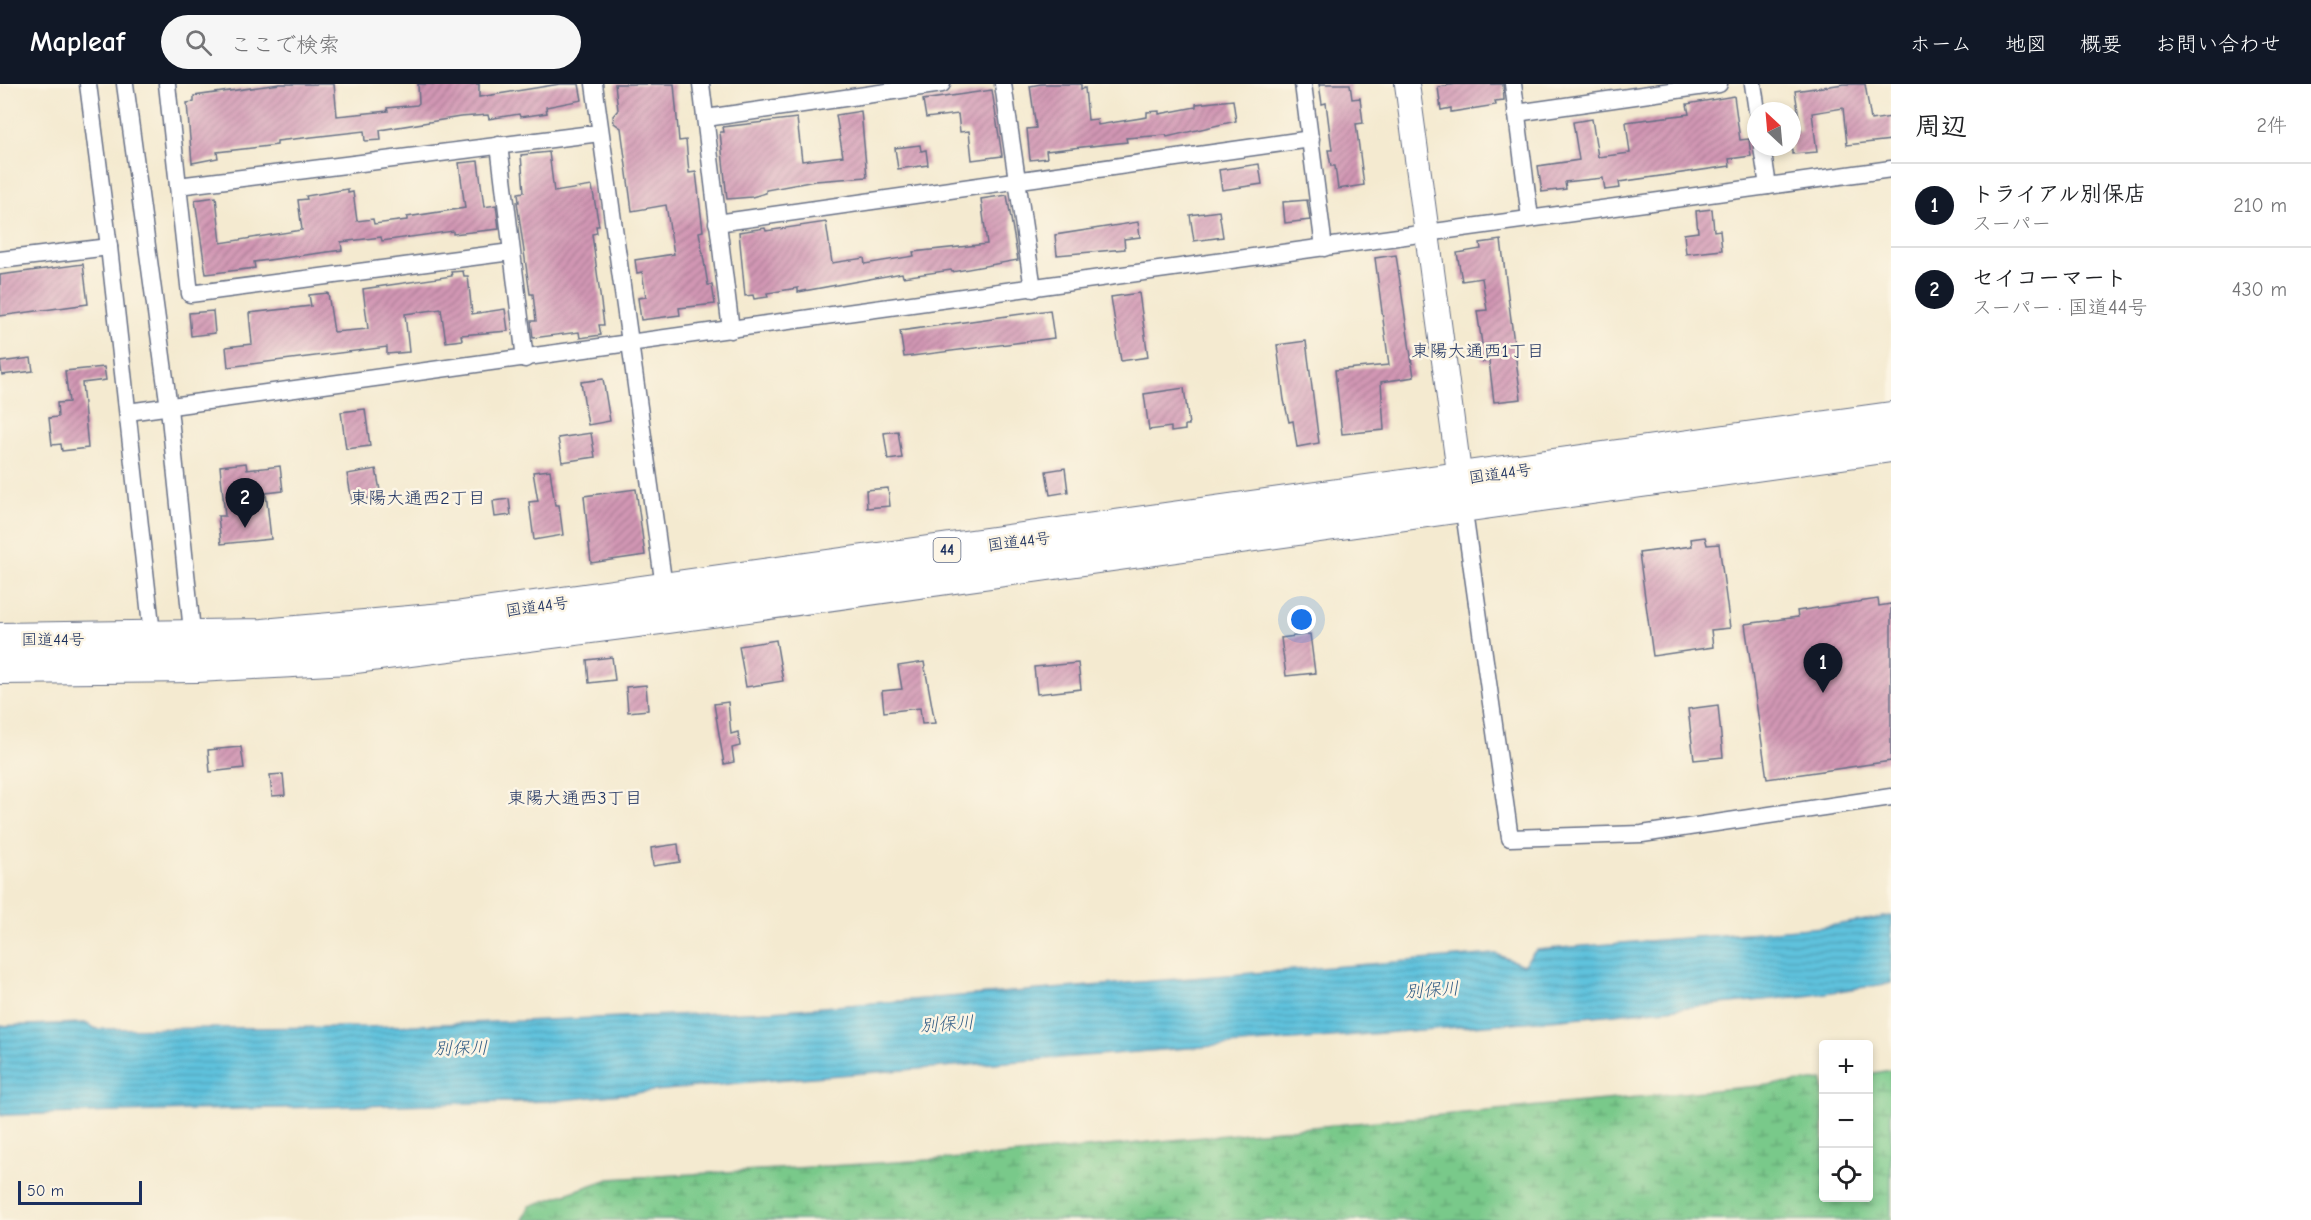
<!DOCTYPE html>
<html lang="ja">
<meta charset="utf-8">
<style>
body{margin:0;font-family:"Comic Neue","Klee One",sans-serif;background:#f6f6f6;color:#202124}
.controls{position:absolute;right:18px;bottom:18px;display:grid;overflow:hidden;border-radius:6px;box-shadow:0 3px 9px #0003}
.controls button{width:54px;height:54px;display:grid;place-items:center;padding:0;border:0;border-bottom:2px solid #e0e0e0;background:#fff;color:#202124;font:30px sans-serif}
.compass{position:absolute;left:1747px;top:18px;width:54px;height:54px;border-radius:50%;background:#fff;box-shadow:0 3px 9px #0003;rotate:334deg}
.scale{position:absolute;left:18px;bottom:15px;width:124px;box-sizing:border-box;padding-left:6px;border:3px solid #1b2f5e;border-top:0;font-size:16px;line-height:21px;white-space:nowrap;color:#1b2f5e;-webkit-text-stroke:4px #fcf5e5;paint-order:stroke}
.you{position:absolute;left:1302px;top:536px;width:21px;height:21px;margin:-15px;border:4px solid #fff;border-radius:50%;background:#1a73e8;box-shadow:0 0 0 9px #1a73e833}
.badge{display:grid;place-items:center;width:39px;height:39px;border-radius:50%;background:#111827;color:#fff;font-size:20px;font-weight:700}
.pin{position:absolute;translate:-50% -50px;filter:drop-shadow(0 2px 3px #0008)}
.pin::after{content:'';position:absolute;top:32px;width:21px;height:18px;background:inherit;clip-path:polygon(0 0,100% 0,50% 100%)}
.list{margin:0;padding:0;list-style:none}
h2{display:flex;justify-content:space-between;align-items:center;height:78px;margin:0;padding:0 24px;font-size:26px}
h2 small{font-size:20px;font-weight:400;color:#757577}
.list li{display:grid;grid-template-columns:39px 1fr auto;gap:18px;align-items:center;box-sizing:border-box;height:84px;padding:0 24px;border-top:2px solid #e0e0e0}
.list b{display:block;font-size:22px;white-space:nowrap}
.list p{margin:0;font-size:20px;white-space:nowrap;color:#757577}
.list em{font-size:20px;font-style:normal;color:#757577}
.icon{flex:none;width:33px;height:33px;fill:none;stroke:currentColor;stroke-width:2;stroke-linecap:round;stroke-linejoin:round}
.map{position:relative;flex:none;width:1891px;height:1136px;overflow:hidden}
header{display:flex;align-items:center;gap:36px;box-sizing:border-box;height:84px;padding:0 30px;background:#111827;color:#fff}
header strong{font-size:28px}
nav{display:flex;gap:33px;margin-inline-start:auto;font-size:21px}
.search{width:420px;height:54px;background:#f6f6f6;display:flex;align-items:center;gap:15px;box-sizing:border-box;padding:0 21px;border-radius:33px;color:#757577;font-size:22px}
main{display:flex}
aside{flex:1;background:#fff}
.map>svg:first-child{display:block}
.wetland{fill:url(#wetland-marsh);stroke:#4a7c74;stroke-width:1.5}
.water{fill:url(#water-rules);stroke:#3d789e;stroke-width:1.5}
.building{fill:url(#building-hatch)}
.lines{fill:none;stroke-linecap:round;stroke-linejoin:round}
.street-casing{stroke:#677086;stroke-width:19}
.secondary-casing{stroke:#677086;stroke-width:26}
.highway-casing{stroke:#677086;stroke-width:34}
.street{stroke:#fff;stroke-width:16}
.secondary{stroke:#fff;stroke-width:24}
.highway{stroke:#fff;stroke-width:32}
.labels{text-anchor:middle;stroke-width:5;stroke-linejoin:round;paint-order:stroke}
.shield{fill:#fcf5e5;stroke:#5e6a86;stroke-width:1.5}
.shield-label{font-size:15px;font-weight:bold;fill:#1b2f5e}
.street-label{font-size:16px;fill:#1b2f5e;stroke:#fcf5e5}
.neighbourhood-label{font-size:18px;fill:#1b2f5e;stroke:#fcf5e5}
.water-label{font-size:18px;font-style:italic;fill:#2f5b84;stroke:#fcf5e5}
</style>
<header>
<strong>Mapleaf</strong>
<div class="search"><svg class="icon" aria-label="search" viewBox="0 0 24 24"><circle cx="10" cy="10" r="6"/><path d="M15 15l6 6"/></svg>ここで検索</div>
<nav><a>ホーム</a><a>地図</a><a>概要</a><a>お問い合わせ</a></nav>
</header>
<main>
<div class="map">
<svg width="1891" height="1136" viewBox="0 0 1891 1136">
<defs>
<pattern id="wetland-marsh" width="20" height="14" patternUnits="userSpaceOnUse" patternTransform="scale(1.5)"><rect width="20" height="14" fill="#79c98a"/><path d="M1 5h8M5 5V1M11 12h8M15 12V8" fill="none" stroke="#62a474"/></pattern>
<pattern id="water-rules" width="6" height="5" patternUnits="userSpaceOnUse" patternTransform="scale(1.5)"><rect width="6" height="5" fill="#5fc2dd"/><path d="M0 2.5h6" fill="none" stroke="#4e9eb6"/></pattern>
<pattern id="building-hatch" width="6" height="6" patternUnits="userSpaceOnUse" patternTransform="scale(1.5)"><rect width="6" height="6" fill="#d297b4"/><path d="M-1 1l2-2M0 6l6-6M5 7l2-2" fill="none" stroke="#aa7c96"/></pattern>
</defs>
<rect width="100%" height="100%" fill="#fcf5e5"/>
<filter id="ink" filterUnits="userSpaceOnUse"><feTurbulence type="fractalNoise" baseFrequency=".0167" numOctaves="2"/><feDisplacementMap in="SourceGraphic" scale="12" xChannelSelector="R" yChannelSelector="G"/><feConvolveMatrix kernelMatrix="1 2 1 2 8 2 1 2 1" color-interpolation-filters="sRGB"/></filter>
<filter id="wash" filterUnits="userSpaceOnUse"><feTurbulence type="fractalNoise" baseFrequency=".008" numOctaves="4" result="noise"/><feDisplacementMap in="SourceGraphic" scale="24" xChannelSelector="R" yChannelSelector="G"/><feGaussianBlur stdDeviation="1.35" result="paint"/><feColorMatrix in="noise" values="0 0 0 0 0 0 0 0 0 0 0 0 0 0 0 0 0 1.4 0 .05"/><feComposite in="paint" operator="in"/></filter>
<g filter="url(#wash)">
<rect width="100%" height="100%" fill="#f4ead0"/>
<polygon class="wetland" points="1891,986 1891,1136 523,1136 530,1122 609,1095 998,1072 1823,996 1824,1114 1868,1114 1869,990"/>
<polygon class="water" points="1891,832 1891,899 1805,912 1550,936 748,998 550,1017 0,1031 0,942 85,939 96,945 368,943 773,927 1496,870 1523,881 1536,866 1823,843"/>
<g id="blocks">
<g class="building">
<polygon points="280,0 334,0 337,32 388,27 387,24 417,21 419,19 418,0 479,0 479,13 560,0 579,0 582,16 546,23 547,29 520,33 519,30 489,35 488,31 460,33 380,46 381,56 365,57 364,47 277,57 277,61 217,68 218,74 192,79 187,19 194,18 194,12"/>
<polygon points="615,0 674,0 679,57 686,56 689,89 696,88 703,147 699,148 708,201 712,201 715,220 679,224 680,231 641,236 638,214 646,213 642,188 637,189 635,176 674,170 666,121 632,127 621,44 614,39 613,32 618,26"/>
<polygon points="1041,0 1081,0 1081,5 1085,4 1088,36 1097,35 1098,41 1147,33 1147,28 1159,27 1159,30 1196,23 1196,20 1233,16 1236,37 1167,53 1166,51 1126,54 1127,58 1046,67 1047,74 1030,76 1027,45 1036,44 1030,2"/>
<polygon points="1319,0 1350,0 1352,15 1360,14 1363,39 1356,40 1364,101 1338,105 1335,82 1331,82 1328,66 1332,66 1326,19 1322,20"/>
<polygon points="1456,0 1503,0 1504,16 1495,17 1496,21 1451,28 1451,24 1441,26 1438,3"/>
<polygon points="1844,0 1865,0 1871,36 1891,33 1891,56 1847,61 1843,24 1812,29 1817,68 1792,70 1792,48 1801,47 1795,7"/>
<polygon points="992,6 1002,72 972,76 969,47 960,48 958,30 926,34 923,16"/>
<polygon points="1734,12 1740,56 1749,55 1751,72 1729,75 1730,82 1619,98 1620,104 1605,106 1603,94 1565,98 1566,105 1542,108 1538,82 1579,76 1573,38 1592,35 1598,73 1630,69 1626,38 1689,30 1687,20"/>
<polygon points="861,27 867,93 815,97 766,106 766,109 752,113 727,115 720,48 724,48 723,43 797,34 802,77 843,72 836,31"/>
<polygon points="920,61 921,67 926,66 928,81 898,85 895,64"/>
<polygon points="549,68 554,108 592,102 599,142 596,142 597,149 592,150 604,241 599,241 601,251 580,254 579,248 533,254 531,237 536,237 533,210 530,210 517,118 519,118 518,109 524,108 521,71"/>
<polygon points="478,77 484,123 496,121 499,145 453,150 453,147 382,157 381,153 341,158 342,166 254,178 255,184 206,190 195,116 216,113 221,159 302,146 298,116 307,115 306,112 348,105 348,109 353,108 357,137 373,135 374,140 407,136 407,133 465,124 459,79"/>
<polygon points="1259,80 1262,100 1222,106 1219,86"/>
<polygon points="1007,111 1018,176 952,188 951,186 903,193 902,189 798,208 798,204 767,209 768,213 754,215 753,211 745,212 739,148 765,144 766,147 826,138 832,179 864,174 865,180 914,172 913,168 987,160 981,115"/>
<polygon points="1307,116 1310,136 1285,139 1283,118"/>
<polygon points="1712,125 1714,147 1720,146 1722,166 1686,170 1684,150 1698,148 1696,127"/>
<polygon points="1219,127 1223,153 1194,157 1190,131"/>
<polygon points="1138,138 1140,153 1124,155 1125,165 1057,171 1055,151"/>
<polygon points="1501,156 1521,315 1494,318 1489,277 1482,278 1479,261 1482,260 1477,227 1487,226 1482,194 1462,197 1457,169 1481,165 1480,159"/>
<polygon points="1396,171 1414,293 1381,298 1384,346 1342,350 1335,286 1389,281 1375,174"/>
<polygon points="83,180 88,220 0,232 0,191"/>
<polygon points="463,187 464,192 468,192 472,230 505,225 508,247 461,251 462,256 446,258 441,225 405,230 409,268 387,270 387,263 228,283 226,263 252,260 249,229 311,222 309,211 328,209 334,248 368,245 363,205 452,192 451,188"/>
<polygon points="1139,209 1148,273 1121,277 1111,213"/>
<polygon points="1050,226 1054,254 904,273 900,247"/>
<polygon points="213,227 215,249 191,252 189,229"/>
<polygon points="1306,257 1319,359 1297,363 1293,337 1289,338 1284,316 1277,261"/>
<polygon points="31,274 33,287 2,291 0,278"/>
<polygon points="104,283 106,296 82,299 88,364 62,367 61,360 52,361 49,334 58,333 57,319 69,318 65,287"/>
<polygon points="603,295 610,337 588,341 581,298"/>
<polygon points="1184,304 1189,341 1185,341 1185,346 1171,348 1171,343 1149,346 1144,310"/>
<polygon points="365,325 370,362 346,365 341,328"/>
<polygon points="898,347 902,374 888,376 884,349"/>
<polygon points="591,349 595,373 562,378 558,354"/>
<polygon points="246,379 247,386 280,382 283,407 266,409 271,455 221,460 218,432 225,432 220,382"/>
<polygon points="1065,384 1068,408 1050,411 1046,387"/>
<polygon points="376,385 381,412 352,417 347,390"/>
<polygon points="550,386 555,421 559,421 563,451 534,456 529,418 538,417 533,388"/>
<polygon points="888,404 890,422 867,424 866,406"/>
<polygon points="636,405 645,471 591,479 584,412"/>
<polygon points="509,415 511,431 495,433 493,417"/>
<polygon points="1705,453 1707,461 1719,460 1730,544 1711,546 1713,563 1653,572 1639,469 1692,462 1691,455"/>
<polygon points="1878,515 1879,522 1891,520 1891,677 1767,695 1745,540 1798,533 1797,527"/>
<polygon points="1310,550 1315,589 1286,592 1281,554"/>
<polygon points="776,556 783,597 746,603 739,562"/>
<polygon points="612,573 615,596 589,599 587,576"/>
<polygon points="924,578 935,639 922,640 920,624 884,628 882,607 902,605 898,582"/>
<polygon points="1078,579 1081,605 1037,610 1034,583"/>
<polygon points="646,601 648,626 628,628 626,603"/>
<polygon points="728,618 731,650 738,648 740,662 732,664 734,678 724,680 714,620"/>
<polygon points="1718,621 1723,673 1694,676 1688,625"/>
<polygon points="241,663 244,684 210,688 208,666"/>
<polygon points="283,690 285,711 272,712 270,691"/>
<polygon points="678,760 680,778 653,782 651,764"/>
</g>
</g>
</g>
<g filter="url(#ink)">
<use href="#blocks" fill-opacity="0" stroke="#677086" stroke-width="1.5"/>
<g class="lines">
<g class="street-casing">
<g id="street">
<polyline points="88,0 109,163 153,559"/>
<polyline points="125,0 169,324 193,557"/>
<polyline points="167,0 178,102"/>
<polyline points="594,0 665,510"/>
<polyline points="701,0 731,246"/>
<polyline points="1003,0 1033,205"/>
<polyline points="1303,0 1324,164"/>
<polyline points="1513,0 1530,134"/>
<polyline points="1753,0 1757,27"/>
<polyline points="1516,29 1719,0"/>
<polyline points="706,34 942,0"/>
<polyline points="499,61 525,275"/>
<polyline points="1762,63 1768,102"/>
<polyline points="717,139 1311,55"/>
<polyline points="511,168 190,210 178,102 600,49"/>
<polyline points="0,176 109,163"/>
<polyline points="128,328 1891,85"/>
<polyline points="1463,421 1510,754 1642,750 1891,713"/>
</g>
</g>
<g class="secondary-casing">
<polyline id="secondary" points="1407,0 1462,411"/>
</g>
<g class="highway-casing">
<g id="highway">
<polyline points="0,555 263,551 455,534 1891,334"/>
<polyline points="0,584 197,582 349,574 669,533 1891,362"/>
</g>
</g>
<use href="#street" class="street"/>
<use href="#secondary" class="secondary"/>
<use href="#highway" class="highway"/>
</g>
</g>
<g class="labels">
<rect class="shield" x="933.5" y="454" width="27" height="24" rx="4.5"/>
<g class="shield-label">
<text x="947" y="471">44</text>
</g>
<g class="street-label">
<text transform="translate(1500 389) rotate(-8)" y="6">国道44号</text>
<text transform="translate(1019 457) rotate(-7)" y="6">国道44号</text>
<text transform="translate(537 522) rotate(-8)" y="6">国道44号</text>
<text x="53" y="561">国道44号</text>
</g>
<g class="neighbourhood-label">
<text x="1478" y="273">東陽大通西1丁目</text>
<text x="418" y="420">東陽大通西2丁目</text>
<text x="575" y="720">東陽大通西3丁目</text>
</g>
<g class="water-label">
<text transform="translate(1432 906) rotate(-4)" y="6">別保川</text>
<text transform="translate(947 940) rotate(-4)" y="6">別保川</text>
<text transform="translate(461 964) rotate(-1)" y="6">別保川</text>
</g>
</g>
</svg>
<div class="controls">
<button>+</button>
<button>−</button>
<button><svg class="icon" aria-label="locate" viewBox="0 0 24 24"><circle cx="12" cy="12" r="6"/><path d="M12 2v4M12 18v4M2 12h4M18 12h4"/></svg></button>
</div>
<svg class="compass" viewBox="-18 -18 36 36"><path d="M0-13l5 13h-10z" fill="#e53935"/><path d="M0 13l5-13h-10z" fill="#757577"/></svg>
<div class="scale">50 m</div>
<div class="you"></div>
<div class="pin badge" style="left:1823px;top:609px">1</div>
<div class="pin badge" style="left:245px;top:444px">2</div>
</div>
<aside>
<h2>周辺<small>2件</small></h2>
<ul class="list">
<li><span class="badge">1</span><div><b>トライアル別保店</b><p>スーパー</p></div><em>210 m</em></li>
<li><span class="badge">2</span><div><b>セイコーマート</b><p>スーパー · 国道44号</p></div><em>430 m</em></li>
</ul>
</aside>
</main>
